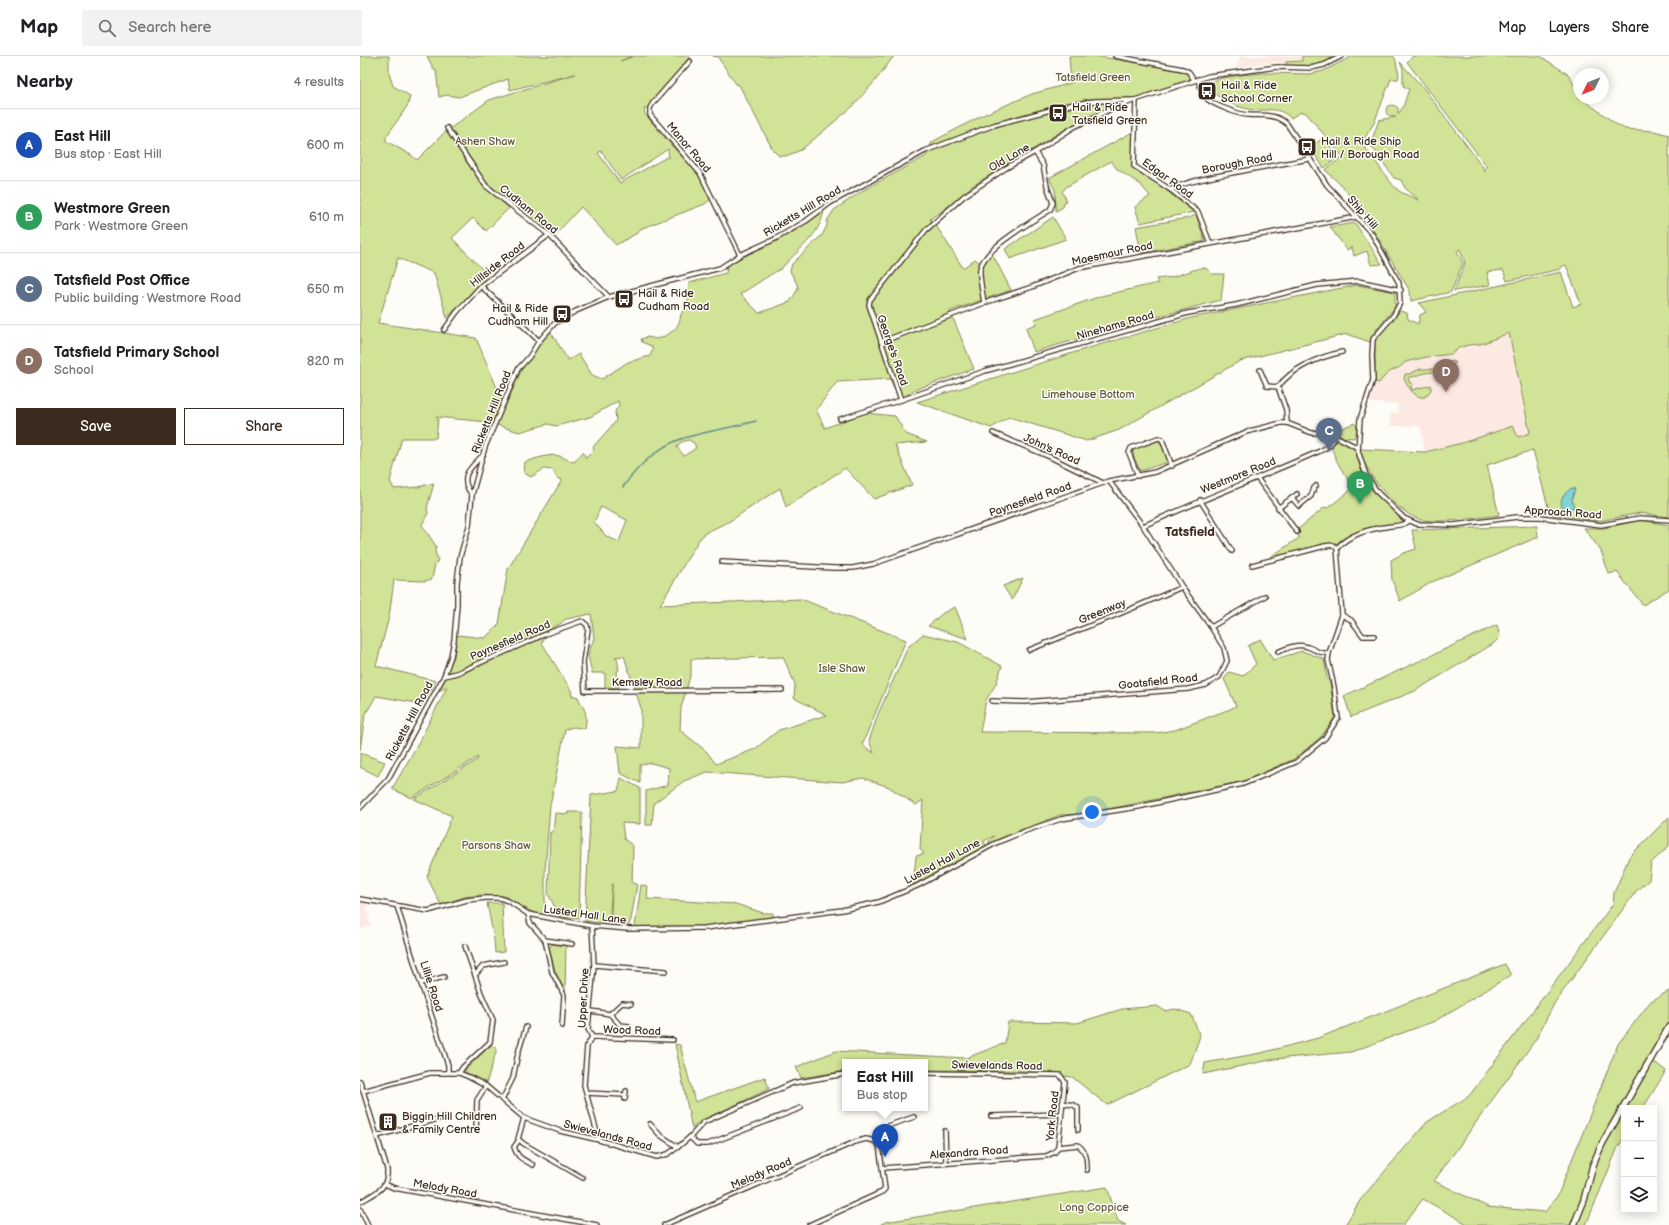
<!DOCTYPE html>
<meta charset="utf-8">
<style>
body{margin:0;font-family:"Balsamiq Sans",sans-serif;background:#f2f2f2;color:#202124}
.controls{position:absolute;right:12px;bottom:12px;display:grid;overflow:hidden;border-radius:0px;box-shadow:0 2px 10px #0003}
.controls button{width:36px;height:36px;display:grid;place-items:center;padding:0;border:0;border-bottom:1px solid #e0e0e0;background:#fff;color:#202124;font:20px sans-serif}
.compass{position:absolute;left:1213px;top:12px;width:36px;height:36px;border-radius:50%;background:#fff;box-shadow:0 2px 10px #0003;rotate:227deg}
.you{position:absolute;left:732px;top:756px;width:14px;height:14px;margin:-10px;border:3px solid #fff;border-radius:50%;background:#1a73e8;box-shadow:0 0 0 6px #1a73e833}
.badge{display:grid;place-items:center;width:26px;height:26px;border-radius:50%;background:#3b2a1e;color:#fff;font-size:13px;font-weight:700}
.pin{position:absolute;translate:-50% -33px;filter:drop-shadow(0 1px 2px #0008)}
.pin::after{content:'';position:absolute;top:21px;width:14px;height:12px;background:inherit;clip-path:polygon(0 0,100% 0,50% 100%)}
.popup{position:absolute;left:482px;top:1003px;width:86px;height:52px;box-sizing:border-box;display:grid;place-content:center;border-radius:0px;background:#fff;filter:drop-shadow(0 1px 3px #0005);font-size:13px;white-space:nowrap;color:#757577}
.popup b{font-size:15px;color:#202124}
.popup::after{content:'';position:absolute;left:50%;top:100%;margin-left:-8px;border:8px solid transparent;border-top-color:#fff}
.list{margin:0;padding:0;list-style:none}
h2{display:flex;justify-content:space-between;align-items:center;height:52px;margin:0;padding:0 16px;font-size:17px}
h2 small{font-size:13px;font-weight:400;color:#757577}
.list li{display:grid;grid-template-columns:26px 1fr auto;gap:12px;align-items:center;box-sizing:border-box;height:72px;padding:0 16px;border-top:1px solid #e0e0e0}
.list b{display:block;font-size:15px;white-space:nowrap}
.list p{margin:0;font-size:13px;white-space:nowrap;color:#757577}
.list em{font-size:13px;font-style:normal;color:#757577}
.actions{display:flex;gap:8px;padding:12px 16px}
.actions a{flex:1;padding:9px 0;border:1px solid #3b2a1e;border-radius:0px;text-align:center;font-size:14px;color:#3b2a1e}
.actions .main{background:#3b2a1e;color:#fff}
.icon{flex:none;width:22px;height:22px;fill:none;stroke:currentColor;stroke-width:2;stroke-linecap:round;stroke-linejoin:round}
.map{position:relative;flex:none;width:1309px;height:1169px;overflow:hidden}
header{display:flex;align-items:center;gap:24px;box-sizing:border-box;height:56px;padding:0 20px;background:#fff;border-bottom:1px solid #e0e0e0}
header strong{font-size:19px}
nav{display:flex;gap:22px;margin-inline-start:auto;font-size:14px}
.search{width:280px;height:36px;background:#f2f2f2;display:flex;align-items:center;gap:10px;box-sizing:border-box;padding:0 14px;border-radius:0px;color:#757577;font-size:15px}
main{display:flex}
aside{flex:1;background:#fff}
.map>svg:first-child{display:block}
.built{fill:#fceae2}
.green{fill:#d1e397;stroke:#86865a;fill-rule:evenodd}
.water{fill:#81d3d7;stroke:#658f8d}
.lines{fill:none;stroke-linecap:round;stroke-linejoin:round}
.stream{stroke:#658f8d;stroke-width:1.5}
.street-casing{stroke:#3b2a1e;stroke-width:6}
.secondary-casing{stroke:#3b2a1e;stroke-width:8}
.street{stroke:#fdfcf7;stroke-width:3.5}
.secondary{stroke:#fdfcf7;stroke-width:5.5}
.labels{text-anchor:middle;stroke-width:3;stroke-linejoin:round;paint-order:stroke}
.park-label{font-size:11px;fill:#60583c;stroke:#fdfcf7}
.poi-label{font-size:11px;fill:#3b2a1e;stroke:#fdfcf7;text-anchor:start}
.street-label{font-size:11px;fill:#3b2a1e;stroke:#fdfcf7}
.quarter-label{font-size:13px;font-weight:bold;fill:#3b2a1e;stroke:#fdfcf7}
</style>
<header>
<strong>Map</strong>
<div class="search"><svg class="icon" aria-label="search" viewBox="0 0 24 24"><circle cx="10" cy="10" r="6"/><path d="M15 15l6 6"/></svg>Search here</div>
<nav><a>Map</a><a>Layers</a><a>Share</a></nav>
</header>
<main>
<aside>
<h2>Nearby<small>4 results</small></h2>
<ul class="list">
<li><span class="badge" style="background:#1a4fb4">A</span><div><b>East Hill</b><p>Bus stop · East Hill</p></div><em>600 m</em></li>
<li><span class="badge" style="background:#2e9e5b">B</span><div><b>Westmore Green</b><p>Park · Westmore Green</p></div><em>610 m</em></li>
<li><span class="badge" style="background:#5c6f8a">C</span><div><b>Tatsfield Post Office</b><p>Public building · Westmore Road</p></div><em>650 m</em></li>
<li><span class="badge" style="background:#8d6e63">D</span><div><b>Tatsfield Primary School</b><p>School</p></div><em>820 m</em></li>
</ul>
<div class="actions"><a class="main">Save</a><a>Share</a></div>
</aside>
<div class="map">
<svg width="1309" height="1169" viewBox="0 0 1309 1169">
<rect width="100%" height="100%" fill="#fdfcf7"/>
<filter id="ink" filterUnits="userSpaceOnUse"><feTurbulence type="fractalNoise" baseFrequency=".025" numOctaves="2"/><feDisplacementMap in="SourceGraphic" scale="8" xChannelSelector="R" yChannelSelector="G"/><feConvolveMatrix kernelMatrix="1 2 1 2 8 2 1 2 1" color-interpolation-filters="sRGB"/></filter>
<g filter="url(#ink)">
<g class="built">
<polygon points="881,0 942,0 943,6 926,8 914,6 911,8 903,7 875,12"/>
<polygon points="1149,277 1170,377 1158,381 1153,370 1102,387 1065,396 1060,370 1030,370 1030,358 1038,357 1037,347 1027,348 1008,346 1015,326 1019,327 1025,319 1032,315 1041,313 1045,306 1067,301 1091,298 1099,292 1108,289 1121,288"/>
<polygon points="6,846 11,870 0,873 0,847"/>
</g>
<g class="green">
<path d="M0,0H29V17L33,30L50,40L48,49L26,81V85L51,99L57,104L84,77L129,44L215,18L150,34L148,23L99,41L87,39L79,41L76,13L74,14L67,0H272L260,5L275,0H330L291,53H284L285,58L312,90L340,120L351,143L345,148L280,173L279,176L256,189L221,151L194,180L165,154L163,156L126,126L123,129L125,132L149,152L126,175L113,162L92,182L128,219L87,262L74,217L38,202L18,267L116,282L145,351L162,313L190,275L208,304L219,298L232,319L242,323L268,306L290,300L293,293L291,290L282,286L281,283L287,281L297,283C309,279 320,273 321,258C329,251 328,237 329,227L366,217L367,211L371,207L433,176L464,155C459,181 437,194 421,213C418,213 388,234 380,238L399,257L430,246L438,233L437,228L430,215L432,208L462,179L467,170V165L474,154L502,135L566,100L572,86L625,58L672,38L711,27L709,0H736L819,14L828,18L831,23L774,42L729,43L685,53L682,58L735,47L766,46C741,55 715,67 692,81C680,89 668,97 655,105L654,104L611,131L593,147L570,163L577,171L603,212L615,203L619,206L625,207L632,197L651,234L590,255L614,313L554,334L540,344L530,323L477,326L456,354L465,372L505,357L535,360L546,378L567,386L535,389L552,429L514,443L485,412L426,451L420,432L370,465L345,477L338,485L300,549L441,543L546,584L502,689L514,697L509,685L518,658L548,591L563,578L598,586L642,610L636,628L626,644L620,676L796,677L815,674L870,653L876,650L864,623L869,616L883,620L896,608L888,590L900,583L913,604L942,595L964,603L967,622L970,627L975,661L961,681L934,703L884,725L764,750L721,758L700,759L628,788L630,784L634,780L624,785L626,790L553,829L556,800L564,798L560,793L563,744L556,749L529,731L503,722L482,726L347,716L324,725L294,747L292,769H286V735L308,729L309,712L291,707L280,709V727L260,717L257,690L281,692V652L264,600L255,601L257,602L259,614L257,615L259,632L245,631V617H232L228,599L234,582L231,558L206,563L200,568L188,574L182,587L212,636L211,639L218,641C220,646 222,649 224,653C227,659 226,667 225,673C217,671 212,670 205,674L190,750L185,814V860L174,857L144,840L119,839L104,841L81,849L67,821L92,760L54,743L117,704L118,701L52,742L32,733L59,686L87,631L79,635L85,617L94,601L97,579L125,582L139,568L148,513L202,424L197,422L193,414L184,413L171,421L164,417L165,406C175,403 193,396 202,401C207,403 209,405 214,406L223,396L226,402L234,394L233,391L256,365L255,355L259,350L258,345L230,361L196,370L188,368L159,376L137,369L138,367L76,361L78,363L76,382H42L30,425L34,433L58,431L74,427L67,452L68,457L62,469L76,490L75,495L78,505L75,508L72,523L65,525L34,524L29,561L16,610L76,625L63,648L16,640L5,659L0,694ZM308,93L309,102L307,101L260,127L238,97L241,95L261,124ZM329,384L334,387L336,392L324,400L317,391L321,386ZM241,451L267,464L259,486L246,480L234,466ZM423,601L435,628L434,642L467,659L419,674L395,693L356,708L346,695L320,674L321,652L331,617V603Z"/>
<polygon points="353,0 534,0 515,25 492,51 441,94 426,100 419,100 413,94 379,29 376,28 357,0 354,1"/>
<polygon points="942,0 981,0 955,11 926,10 926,6 942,5"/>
<path d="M993,0H1033L1035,2L1039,19L1038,23H1031L1014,67L1001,88C1016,102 1024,122 1039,135C1045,139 1053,141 1059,144L1045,132L1041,124L1034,122L1013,92L1005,87L1012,83L1019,64L1036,61C1030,61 1024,59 1027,51C1031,48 1035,49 1038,52V58L1043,51L1049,33L1043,30V13L1040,6L1065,34L1123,111L1125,116L1126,109L1047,6L1053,0H1180L1209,19L1219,38V42H1221L1256,68L1265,73L1294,75L1309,79V461L1280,457L1239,465L1190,458L1173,394L1127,409L1139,459C1117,462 1085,467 1063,464C1043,461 1016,430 1008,413C1004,407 1002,400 1000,393L1065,396L1102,387L1153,370L1158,381L1170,377L1149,277L1121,288L1108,289L1099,292L1091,298L1067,301L1045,306C1041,312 1038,312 1031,315C1026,318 1023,322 1019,327L1015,326V284L1040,255L1047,257L1048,263L1058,268L1060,259L1066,256L1059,247L1201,216L1213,251L1221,248L1206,209L1200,211L1201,213L1147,225L1143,214L1127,216L1130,229L1094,235L1105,207L1100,193L1097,195L1103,207L1091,236L1051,245L1050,235L1009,167L1008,162L982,130L965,114L983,101L946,57L941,56L931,62C916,50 911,55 895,54C881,53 861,45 852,35L851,26L862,22L880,19L903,17L950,18L963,15Z"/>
<polygon points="774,76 772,109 774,113 798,128 834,156 780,167 775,151 790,140 780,128 757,113 751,105 706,131 702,136 706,143 703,151 696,155 695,134 689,122 771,77"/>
<polygon points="963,82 979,101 964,112 950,92"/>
<polygon points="836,159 845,185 781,197 776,171 828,162"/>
<polygon points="693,161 706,183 650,203 645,193"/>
<polygon points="995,167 1022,208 1011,209 1007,195 994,200 992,191 987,194 970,171"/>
<polygon points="840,212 846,212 852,218 864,218 861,244 751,273 674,296 666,272 676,268 675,263 741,240 798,227 796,223 812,221"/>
<polygon points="997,229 1035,236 1035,251 1013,278 1010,286 987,278 880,305 759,374 727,385 649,361 631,372 557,346 732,291 831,262"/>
<path d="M1094,305L1096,307L1082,315L1065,317L1048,322L1050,327H1052L1053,329L1051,330L1052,334L1071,329V334L1065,341C1055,343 1048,331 1044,323L1045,318H1049L1060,313H1076L1083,308Z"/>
<polygon points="994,367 997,371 996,378 994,382 980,381 978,379 978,374"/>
<polygon points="798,385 801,386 808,406 780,415 773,399 773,394"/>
<path d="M976,385L993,388L1001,414L1010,430L1043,465L1042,467C1024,469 986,476 974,490L966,489L911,504L910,501L939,482L937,474L965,451L968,452L993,432C987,421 970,399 972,387Z"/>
<polygon points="1280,464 1309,469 1309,533 1283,549 1257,516 1249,518 1241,495 1224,472 1245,472"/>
<polygon points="1177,470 1178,481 1072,526 1040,545 1032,524 1031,504 1044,497 1056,493 1052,474"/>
<polygon points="663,522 652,544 643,530"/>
<polygon points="595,551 608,583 568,570 583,557"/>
<polygon points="1137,569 1140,581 1133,588 1055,635 991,661 984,640"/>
<polygon points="0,697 25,706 18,720 0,711"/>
<polygon points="261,722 280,732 280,768 262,767 264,783 273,790 272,827 277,828 271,864 267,872 252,871 251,868 252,828 249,868 225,865 231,741 231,739 258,735"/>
<polygon points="208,756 222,756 219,862 200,861 188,838 190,776 193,776 195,757 208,758"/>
<polygon points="1309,761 1309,790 1291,807 1289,824 1277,834 1195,946 1176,983 1074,1125 1128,1151 1185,1156 1198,1139 1258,988 1291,945 1309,935 1309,979 1292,1004 1306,1015 1283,1052 1264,1052 1264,1081 1258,1091 1226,1169 1109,1169 1063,1143 1043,1169 985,1169 1001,1143 1067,1066 1109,1040 1253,848 1254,837 1269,801"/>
<polygon points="281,829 288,830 287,843 376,848 403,857 413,857 413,861 347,871 312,870 275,871"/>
<polygon points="127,847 142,847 144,896 135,897 134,883"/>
<polygon points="192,888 206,890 205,936 195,915 189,892"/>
<polygon points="1145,908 1151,919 1075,965 991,996 915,1003 843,1018 845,1007 901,997 958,982"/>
<polygon points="797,950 805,955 815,953 831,958 840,980 830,1008 747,1049 712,1021 664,1015 565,1014 565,1006 485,1006 485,1015 441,1022 436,1011 476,995 606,1002 645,987 648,966 717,967 762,953"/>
<polygon points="315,988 320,989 335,1046 405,1021 409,1033 339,1066 332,1073"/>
<polygon points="131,989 136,992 136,996 126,1028 105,1016 105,1014"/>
<polygon points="747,1131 758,1165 766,1169 520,1169 525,1166"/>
</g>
<path class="water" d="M1211,432L1215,433L1212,443L1214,451L1209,453L1202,451C1199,442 1205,438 1211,432Z"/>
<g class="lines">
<path class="stream" d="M263,431C276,412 299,390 321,383C345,375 371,372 396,365"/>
<g class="street-casing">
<g id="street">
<polyline points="755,0 823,13 829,16 834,24"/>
<polyline points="330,5 293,47 290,52 290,59 340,117 380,199"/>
<path d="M838,23C840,30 842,39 847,43C854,49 880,59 888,59C902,60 915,57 927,68L967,129L1012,178L1039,227L1040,247L1033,260L1013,283L1012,299L1013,324L1000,363L998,395L1006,419L1018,437L1044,462L1057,468L1094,469L1157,461H1180L1241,469L1280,462L1309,464"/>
<polyline points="776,44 774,110 811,134 838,156 850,187"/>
<polyline points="87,72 126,130 189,179 249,241"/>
<path d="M811,134C818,124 930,107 949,103"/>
<polyline points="121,230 179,285"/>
<path d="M624,247C623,238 619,222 620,213C623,193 673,165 690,154L693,147L687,130L683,109L675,96"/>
<polyline points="84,274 97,256 121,230 189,179"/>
<polyline points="521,286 624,247 672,231 719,212 997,161"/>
<path d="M900,314L907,330L918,331C932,312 959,301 982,296"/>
<polyline points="918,331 926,354 927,367"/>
<polyline points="541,344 509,249 510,244 566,174 604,140 646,112 675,96 714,71 749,54 775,44 849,20 917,11 951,12 964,9 982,0"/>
<polyline points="480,363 541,344 625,315 828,257 876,249 957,229 998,225 1041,234"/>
<polyline points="633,377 690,401 743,427"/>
<polyline points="778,420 769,397 771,392 798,382 802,383 812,410"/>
<polyline points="897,422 937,476"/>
<path d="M112,439C98,421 109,413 123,399"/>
<polyline points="932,442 937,438"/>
<polyline points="840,444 872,495"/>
<polyline points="918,452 932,442 939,450 951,440 954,432 956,430"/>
<path d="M783,470C841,444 901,421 960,395L969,390L976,381"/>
<polyline points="362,506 474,512 493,512 513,508 749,425 795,416 886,376 921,367 927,367 952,377 968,376 998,392"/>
<polyline points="892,509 965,490 973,489 977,492"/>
<polyline points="982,559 991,564 1003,580 1014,580"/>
<polyline points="851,571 905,540"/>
<polyline points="669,594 759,558 822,531"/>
<path d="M918,596C927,592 938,587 948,591C957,594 958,598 969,597"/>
<polyline points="84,620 97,617 188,577 222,565 227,569 228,574 223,606 225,635 422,634"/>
<polyline points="632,645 665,646 828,633 846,629 859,621 867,605 864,592 851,571 822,531 783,470 749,425"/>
<polyline points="0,752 28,723 84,620 91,600 94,584 97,549 97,527 100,501 109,470 112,439 125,391 158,313 169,301 179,285 195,267 216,255 249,241 360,212 380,199 415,183 446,165 470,147 565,95 634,69 709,49 735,45 775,44"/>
<path d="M0,843L68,855L107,844L126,842H140L150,846L168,858L232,870L268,873L345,872L482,854L519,846L557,830L636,787L665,775L701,763L778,751L883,728L936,706L965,682L978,662L974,631L968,604L969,597L982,559L977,492C988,479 1009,473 1025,471C1032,469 1043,471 1049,465"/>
<polyline points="37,850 59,922 88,1009 88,1016"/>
<polyline points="168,858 170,867 185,884 212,888"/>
<polyline points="232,870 234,909 228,973 232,981 227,990 224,1029 239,1084"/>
<polyline points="185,884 192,916 204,939 202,970"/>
<polyline points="234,909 306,915"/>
<polyline points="116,918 123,910 144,906"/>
<polyline points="61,927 84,921"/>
<polyline points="231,955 250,958 262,947 271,948"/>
<polyline points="250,958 260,969 269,970"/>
<polyline points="232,981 313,984"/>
<polyline points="99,1017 103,1011 130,986 133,964 121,937 105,890"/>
<path d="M0,1025L27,1113C29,1133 15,1137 0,1146"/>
<polyline points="3,1035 70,1017 99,1017 109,1021 126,1030 164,1062 200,1075 239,1084 297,1101 308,1098 318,1091 330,1081 344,1066 433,1027 485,1018"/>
<polyline points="227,1037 265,1039"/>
<polyline points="265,1043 266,1035"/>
<polyline points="142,1044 153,1022 158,997 166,971"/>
<polyline points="702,1047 714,1049 718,1052 718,1074"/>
<polyline points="631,1060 701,1058"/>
<polyline points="164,1062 158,1083 164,1088 223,1122"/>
<polyline points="290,1068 300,1079 318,1091"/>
<polyline points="116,1075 117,1044 126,1030"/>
<polyline points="585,1075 586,1107"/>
<polyline points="17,1080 78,1063"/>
<polyline points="330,1081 337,1088 348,1088 441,1052"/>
<path d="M159,1084L154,1091C158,1103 163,1103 173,1109"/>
<polyline points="515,1085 527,1070 554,1061"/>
<path d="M698,1091L718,1089C727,1096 727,1104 727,1114"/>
<polyline points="523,1112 686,1100 695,1096 698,1091 705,1026 700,1019 565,1017"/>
<polyline points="25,1128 34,1132 237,1169"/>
<polyline points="0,1153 8,1169"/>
<polyline points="304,1169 495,1086 506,1083 515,1085 519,1089 525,1133 522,1136 449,1169"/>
</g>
</g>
<g class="secondary-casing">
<polyline id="secondary" points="1214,1169 1224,1144 1233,1109 1242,1088 1309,971"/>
</g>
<use href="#street" class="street"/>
<use href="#secondary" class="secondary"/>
</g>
</g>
<defs>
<g id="bus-square" transform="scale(1)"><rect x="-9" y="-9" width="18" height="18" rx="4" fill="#3b2a1e" stroke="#fdfcf7"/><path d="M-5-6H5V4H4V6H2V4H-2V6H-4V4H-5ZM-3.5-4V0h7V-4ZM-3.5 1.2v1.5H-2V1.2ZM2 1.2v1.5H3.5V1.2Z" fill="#fff"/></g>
<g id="building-square" transform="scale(1)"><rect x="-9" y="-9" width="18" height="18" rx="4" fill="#3b2a1e" stroke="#fdfcf7"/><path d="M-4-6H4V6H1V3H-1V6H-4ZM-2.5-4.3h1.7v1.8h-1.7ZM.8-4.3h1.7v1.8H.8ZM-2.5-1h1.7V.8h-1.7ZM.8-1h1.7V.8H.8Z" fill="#fff"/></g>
</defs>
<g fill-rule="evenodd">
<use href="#bus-square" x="847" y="35"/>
<use href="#bus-square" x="698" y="57"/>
<use href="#bus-square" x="947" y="91"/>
<use href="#bus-square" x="264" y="243"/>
<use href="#bus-square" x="202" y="258"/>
<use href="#building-square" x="28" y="1066"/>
</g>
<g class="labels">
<g class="park-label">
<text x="733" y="25">Tatsfield Green</text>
<text x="125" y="89">Ashen Shaw</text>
<text x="728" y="342">Limehouse Bottom</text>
<text x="482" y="616">Isle Shaw</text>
<text x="136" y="793">Parsons Shaw</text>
<text x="734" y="1155">Long Coppice</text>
</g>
<g class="poi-label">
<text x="861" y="33">Hail &amp; Ride<tspan x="861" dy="13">School Corner</tspan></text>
<text x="712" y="55">Hail &amp; Ride<tspan x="712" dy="13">Tatsfield Green</tspan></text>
<text x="961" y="89">Hail &amp; Ride Ship<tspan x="961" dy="13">Hill / Borough Road</tspan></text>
<text x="278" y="241">Hail &amp; Ride<tspan x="278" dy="13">Cudham Road</tspan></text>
<text x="188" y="256" text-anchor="end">Hail &amp; Ride<tspan x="188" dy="13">Cudham Hill</tspan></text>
<text x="42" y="1064">Biggin Hill Children<tspan x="42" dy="13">&amp; Family Centre</tspan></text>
</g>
<g class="street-label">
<text transform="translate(329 91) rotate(50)" y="4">Manor Road</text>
<text transform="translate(649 101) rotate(-30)" y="4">Old Lane</text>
<text transform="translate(877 107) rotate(-11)" y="4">Borough Road</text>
<text transform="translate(808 122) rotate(36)" y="4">Edgar Road</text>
<text transform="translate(169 153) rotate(39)" y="4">Cudham Road</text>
<text transform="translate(442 155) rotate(-31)" y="4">Ricketts Hill Road</text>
<text transform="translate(1003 156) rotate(49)" y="4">Ship Hill</text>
<text transform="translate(752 197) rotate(-12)" y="4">Maesmaur Road</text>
<text transform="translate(137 208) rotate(-38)" y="4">Hillside Road</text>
<text transform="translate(755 269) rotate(-16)" y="4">Ninehams Road</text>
<text transform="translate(533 294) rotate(71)" y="4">George's Road</text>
<text transform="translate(131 356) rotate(-68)" y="4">Ricketts Hill Road</text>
<text transform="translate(692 393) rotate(24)" y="4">John's Road</text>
<text transform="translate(878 419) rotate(-22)" y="4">Westmore Road</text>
<text transform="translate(670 443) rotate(-19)" y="4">Paynesfield Road</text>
<text transform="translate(1203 456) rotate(4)" y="4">Approach Road</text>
<text transform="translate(742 555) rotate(-22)" y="4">Greenway</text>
<text transform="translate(150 584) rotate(-23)" y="4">Paynesfield Road</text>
<text transform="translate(798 625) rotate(-6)" y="4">Goatsfield Road</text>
<text x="287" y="630">Kemsley Road</text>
<text transform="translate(49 665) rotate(-62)" y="4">Ricketts Hill Road</text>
<text transform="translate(582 805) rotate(-28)" y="4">Lusted Hall Lane</text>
<text transform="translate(225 858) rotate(8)" y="4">Lusted Hall Lane</text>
<text transform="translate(72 930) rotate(72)" y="4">Lillie Road</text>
<text transform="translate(223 942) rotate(-87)" y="4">Upper Drive</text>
<text transform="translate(272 974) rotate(2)" y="4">Wood Road</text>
<text transform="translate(637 1009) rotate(1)" y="4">Swievelands Road</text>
<text transform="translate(692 1060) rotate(-84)" y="4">York Road</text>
<text transform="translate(248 1079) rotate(15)" y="4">Swievelands Road</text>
<text transform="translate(609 1096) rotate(-4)" y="4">Alexandra Road</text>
<text transform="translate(401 1117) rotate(-23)" y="4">Melody Road</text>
<text transform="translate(85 1132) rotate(10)" y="4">Melody Road</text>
</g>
<g class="quarter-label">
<text x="830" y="480">Tatsfield</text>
</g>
</g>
</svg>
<div class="controls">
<button>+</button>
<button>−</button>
<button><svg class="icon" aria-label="layers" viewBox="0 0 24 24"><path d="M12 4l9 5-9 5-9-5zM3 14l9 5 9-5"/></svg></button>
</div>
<svg class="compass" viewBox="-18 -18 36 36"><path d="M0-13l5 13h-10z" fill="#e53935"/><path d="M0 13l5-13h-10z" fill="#757577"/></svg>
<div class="you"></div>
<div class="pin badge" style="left:525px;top:1101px;background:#1a4fb4">A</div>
<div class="popup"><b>East Hill</b>Bus stop</div>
<div class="pin badge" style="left:1000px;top:448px;background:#2e9e5b">B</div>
<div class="pin badge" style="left:969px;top:395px;background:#5c6f8a">C</div>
<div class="pin badge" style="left:1086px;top:336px;background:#8d6e63">D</div>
</div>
</main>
